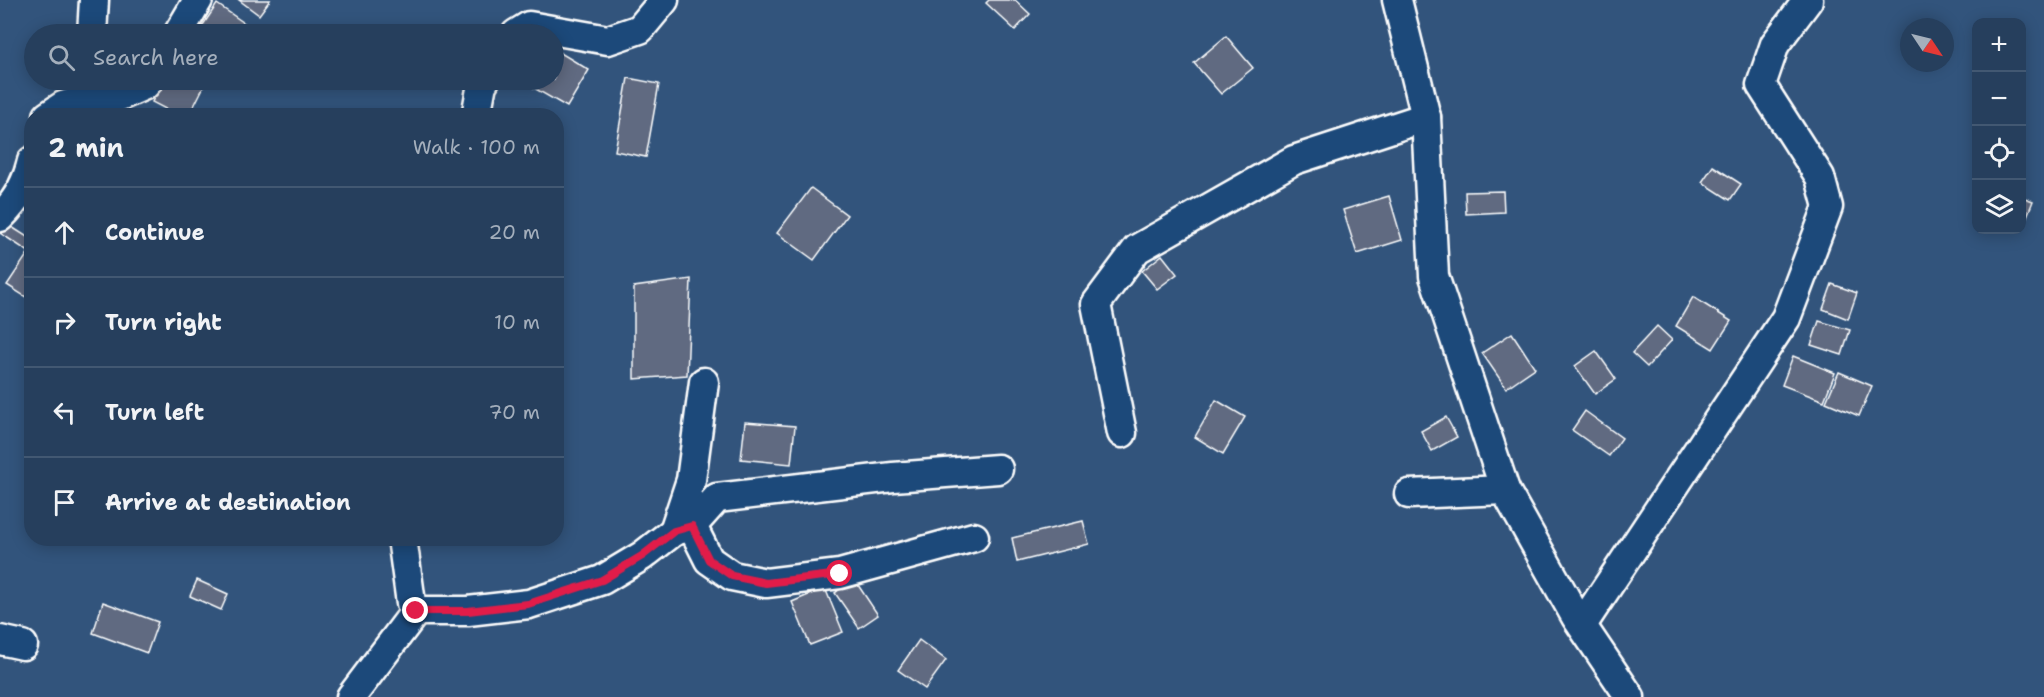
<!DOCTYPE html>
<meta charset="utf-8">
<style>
body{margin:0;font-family:"Shantell Sans",sans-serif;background:#324a66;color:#f1f3f6}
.controls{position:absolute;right:18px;top:18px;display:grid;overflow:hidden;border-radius:12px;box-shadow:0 3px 15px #0003}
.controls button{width:54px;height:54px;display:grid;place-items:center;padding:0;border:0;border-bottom:2px solid #425872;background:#263f5d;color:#f1f3f6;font:30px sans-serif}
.compass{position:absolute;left:1900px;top:18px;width:54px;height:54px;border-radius:50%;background:#263f5d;box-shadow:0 3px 15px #0003;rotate:125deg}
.stop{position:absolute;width:18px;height:18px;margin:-14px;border:4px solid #e11d48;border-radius:50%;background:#fff}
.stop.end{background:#e11d48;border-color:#fff;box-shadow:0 2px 6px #0008}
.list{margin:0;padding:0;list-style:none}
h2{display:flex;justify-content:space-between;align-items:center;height:78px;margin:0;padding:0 24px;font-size:26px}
h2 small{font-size:20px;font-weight:400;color:#a4afbc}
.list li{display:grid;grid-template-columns:39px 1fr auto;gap:18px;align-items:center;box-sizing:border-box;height:90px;padding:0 24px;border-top:2px solid #425872}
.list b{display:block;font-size:22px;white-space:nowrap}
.list em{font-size:20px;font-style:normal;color:#a4afbc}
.icon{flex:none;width:33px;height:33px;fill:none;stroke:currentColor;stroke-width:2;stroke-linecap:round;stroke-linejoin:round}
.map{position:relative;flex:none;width:2044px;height:697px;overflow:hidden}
.search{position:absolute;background:#263f5d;box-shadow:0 3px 15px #0003;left:24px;top:24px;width:540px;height:66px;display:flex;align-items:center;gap:15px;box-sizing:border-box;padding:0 21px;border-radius:33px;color:#a4afbc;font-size:22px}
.panel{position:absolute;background:#263f5d;box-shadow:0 3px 15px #0003;left:24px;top:108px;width:540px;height:438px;border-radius:24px}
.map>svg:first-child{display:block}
.building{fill:#606b81;stroke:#fff;stroke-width:1.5}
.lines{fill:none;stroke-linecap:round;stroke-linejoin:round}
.minor-casing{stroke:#fff;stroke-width:33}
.minor{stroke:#1f4a7a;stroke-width:28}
.route{stroke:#e11d48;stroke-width:8}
</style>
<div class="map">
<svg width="2044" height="697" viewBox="0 0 2044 697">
<rect width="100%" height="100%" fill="#32547c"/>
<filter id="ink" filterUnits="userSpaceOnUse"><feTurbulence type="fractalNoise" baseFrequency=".0167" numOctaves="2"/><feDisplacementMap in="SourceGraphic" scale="12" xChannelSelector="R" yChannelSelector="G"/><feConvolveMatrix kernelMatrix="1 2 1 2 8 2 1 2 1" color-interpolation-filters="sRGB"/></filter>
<g filter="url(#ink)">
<g class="building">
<polygon points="239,0 270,0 259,15"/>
<polygon points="989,0 1015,0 1030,14 1015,30 986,3"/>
<polygon points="217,4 247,25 241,34 197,34"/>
<polygon points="1226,36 1253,68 1221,94 1194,63"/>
<polygon points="554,49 589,70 567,107 520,80 554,80"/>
<polygon points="628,78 659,84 646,157 615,151"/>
<polygon points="163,80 207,80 189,116 179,116 152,102"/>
<polygon points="1713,166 1741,184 1730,200 1702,182"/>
<polygon points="811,188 847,215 814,260 777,233"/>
<polygon points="1503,191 1504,212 1466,214 1465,192"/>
<polygon points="1389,196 1402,240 1357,254 1343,210"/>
<polygon points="2022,197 2033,201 2022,229"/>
<polygon points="7,224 32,240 32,301 7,285 29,252 0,233"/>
<polygon points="1162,255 1177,274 1157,289 1142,271"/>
<polygon points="691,279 687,375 634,379 634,287"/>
<polygon points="1832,284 1857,293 1848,319 1823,309"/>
<polygon points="1693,297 1731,321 1713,349 1676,326"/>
<polygon points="1819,321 1850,330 1842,355 1811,345"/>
<polygon points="1657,326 1672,340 1647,367 1632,353"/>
<polygon points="1512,333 1535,368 1506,388 1482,353"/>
<polygon points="1596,351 1616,379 1595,394 1575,366"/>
<polygon points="1793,356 1835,373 1824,401 1782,385"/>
<polygon points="1839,372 1872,386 1859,416 1826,402"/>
<polygon points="1216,400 1245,417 1223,454 1195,437"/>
<polygon points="1585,411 1622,438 1609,456 1572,430"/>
<polygon points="1446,417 1457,437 1432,451 1421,431"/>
<polygon points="745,422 795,426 791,464 741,459"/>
<polygon points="1083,521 1089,544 1017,562 1012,538"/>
<polygon points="854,579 878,615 859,628 835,593"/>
<polygon points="197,580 228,594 221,610 190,596"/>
<polygon points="825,588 843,632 810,645 792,602"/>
<polygon points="103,602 158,622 147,653 93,633"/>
<polygon points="919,640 946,660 925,689 898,670"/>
</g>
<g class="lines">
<g class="minor-casing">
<g id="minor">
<polyline points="1397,0 1426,117 1434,276 1505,490 1576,617 1630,697"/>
<polyline points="92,34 94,0"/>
<polyline points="178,34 198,0"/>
<polyline points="516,34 529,26 608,40 640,29 664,0"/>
<polyline points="48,116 63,106 89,98 111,100 145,85 149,80"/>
<polyline points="476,116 482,84 485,80"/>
<path d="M0,217C16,202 27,183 32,161"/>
<polyline points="1122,433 1096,304 1137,249 1294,160 1426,117"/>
<polyline points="1409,494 1505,490"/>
<polyline points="692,526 709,560 732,576 766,583 840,574 974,537"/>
<polyline points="674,531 691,480 704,382"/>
<polyline points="402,538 411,603 416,611 468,611 529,604 602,580 642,556 674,531 692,526 717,498 893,477 998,469"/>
<polyline points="1582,625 1786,318 1828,207 1820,177 1761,85 1775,44 1808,0"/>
<polyline points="0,640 23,645"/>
<polyline points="351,697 416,611"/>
</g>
</g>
<use href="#minor" class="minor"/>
</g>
</g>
<g class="lines" filter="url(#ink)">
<polyline class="route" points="416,611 468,611 528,604 602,580 642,556 674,531 692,526 709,560 732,576 766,583 840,574"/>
</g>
</svg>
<div class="controls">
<button>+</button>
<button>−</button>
<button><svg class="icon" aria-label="locate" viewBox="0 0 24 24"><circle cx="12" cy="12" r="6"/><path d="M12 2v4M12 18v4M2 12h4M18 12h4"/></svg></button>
<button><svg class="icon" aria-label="layers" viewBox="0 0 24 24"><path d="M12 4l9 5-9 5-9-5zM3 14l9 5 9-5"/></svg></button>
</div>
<svg class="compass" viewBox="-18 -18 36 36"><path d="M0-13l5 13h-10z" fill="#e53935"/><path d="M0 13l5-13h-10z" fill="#a4afbc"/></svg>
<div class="stop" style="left:840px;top:574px"></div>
<div class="stop end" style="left:416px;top:611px"></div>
<div class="search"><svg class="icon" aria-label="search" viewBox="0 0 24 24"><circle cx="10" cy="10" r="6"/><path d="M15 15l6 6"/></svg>Search here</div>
<section class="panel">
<h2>2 min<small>Walk · 100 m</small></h2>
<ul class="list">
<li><svg class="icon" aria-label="ahead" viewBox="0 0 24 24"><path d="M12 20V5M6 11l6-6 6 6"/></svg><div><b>Continue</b></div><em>20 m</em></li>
<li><svg class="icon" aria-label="right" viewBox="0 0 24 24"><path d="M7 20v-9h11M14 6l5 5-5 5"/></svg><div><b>Turn right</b></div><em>10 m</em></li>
<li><svg class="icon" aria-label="left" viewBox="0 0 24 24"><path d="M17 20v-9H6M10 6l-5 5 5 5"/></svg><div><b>Turn left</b></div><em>70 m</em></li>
<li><svg class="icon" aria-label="arrive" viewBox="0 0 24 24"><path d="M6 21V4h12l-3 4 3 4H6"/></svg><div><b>Arrive at destination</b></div></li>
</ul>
</section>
</div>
